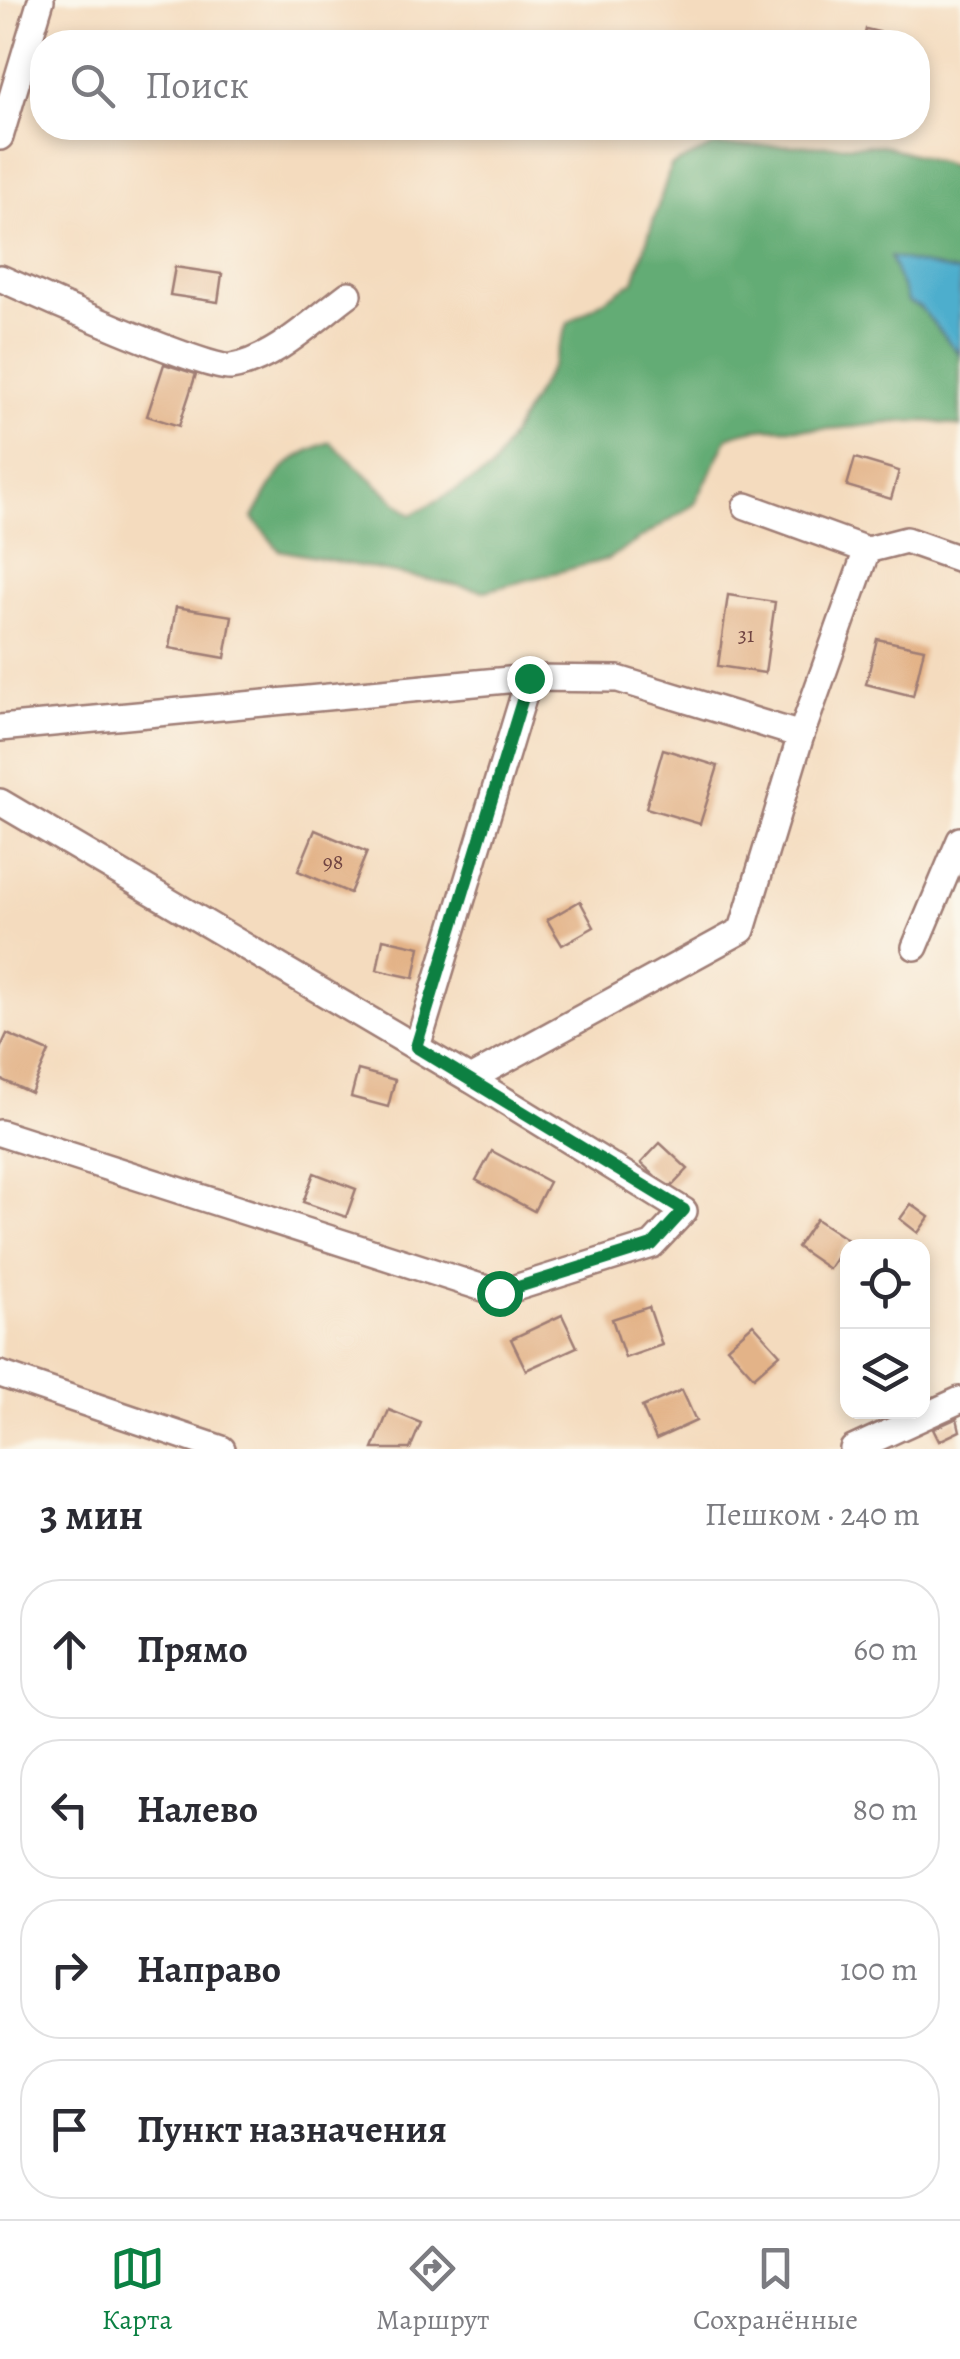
<!DOCTYPE html>
<html lang="ru">
<meta charset="utf-8">
<style>
body{margin:0;font-family:Alegreya,serif;background:#f2f2f3;color:#2b2b33}
.controls{position:absolute;right:30px;bottom:30px;display:grid;overflow:hidden;border-radius:20px;box-shadow:0 5px 15px #0003}
.controls button{width:90px;height:90px;display:grid;place-items:center;padding:0;border:0;border-bottom:2px solid #e1e1e2;background:#fff;color:#2b2b33;font:50px sans-serif}
.stop{position:absolute;width:30px;height:30px;margin:-22px;border:8px solid #0b8043;border-radius:50%;background:#fff}
.stop.end{background:#0b8043;border-color:#fff;box-shadow:0 2px 10px #0008}
.list{margin:0;padding:0;list-style:none}
h2{display:flex;justify-content:space-between;align-items:center;height:130px;margin:0;padding:0 40px;font-size:42px}
h2 small{font-size:32px;font-weight:400;color:#7c7c81}
.list li{display:grid;grid-template-columns:65px 1fr auto;gap:30px;align-items:center;box-sizing:border-box;height:140px;margin:0 20px 20px;padding:0 20px;border:2px solid #e1e1e2;border-radius:40px}
.list b{display:block;font-size:38px;white-space:nowrap}
.list em{font-size:32px;font-style:normal;color:#7c7c81}
.icon{flex:none;width:55px;height:55px;fill:none;stroke:currentColor;stroke-width:2;stroke-linecap:round;stroke-linejoin:round}
.map{position:relative;flex:none;width:960px;height:1449px;overflow:hidden}
.search{position:absolute;background:#fff;box-shadow:0 5px 15px #0003;left:30px;right:30px;top:30px;height:110px;display:flex;align-items:center;gap:25px;box-sizing:border-box;padding:0 35px;border-radius:40px;color:#7c7c81;font-size:38px}
.sheet{height:770px;background:#fff}
nav{display:flex;justify-content:space-around;align-items:center;box-sizing:border-box;height:140px;border-top:2px solid #e1e1e2;background:#fff;font-size:28px;color:#7c7c81}
nav a{display:grid;justify-items:center;gap:5px}
nav .on{color:#0b8043}
.map>svg:first-child{display:block}
.forest{fill:#64ac74;stroke:#576650;stroke-width:2.5}
.water{fill:#4eaecd;stroke:#4c667c;stroke-width:2.5}
.building{fill:#e3b388}
.lines{fill:none;stroke-linecap:round;stroke-linejoin:round}
.minor-casing{stroke:#9f7d74;stroke-width:30}
.minor{stroke:#fff;stroke-width:25}
.route{stroke:#0b8043;stroke-width:12}
.labels{text-anchor:middle;stroke-width:10;stroke-linejoin:round;paint-order:stroke}
.number-label{font-size:22px;fill:#704442}
</style>
<div class="map">
<svg width="960" height="1449" viewBox="0 0 960 1449">
<rect width="100%" height="100%" fill="#fbf7ec"/>
<filter id="ink" filterUnits="userSpaceOnUse"><feTurbulence type="fractalNoise" baseFrequency=".01" numOctaves="2"/><feDisplacementMap in="SourceGraphic" scale="20" xChannelSelector="R" yChannelSelector="G"/><feConvolveMatrix kernelMatrix="1 2 1 2 8 2 1 2 1" color-interpolation-filters="sRGB"/></filter>
<filter id="wash" filterUnits="userSpaceOnUse"><feTurbulence type="fractalNoise" baseFrequency=".0048" numOctaves="4" result="noise"/><feDisplacementMap in="SourceGraphic" scale="40" xChannelSelector="R" yChannelSelector="G"/><feGaussianBlur stdDeviation="2.25" result="paint"/><feColorMatrix in="noise" values="0 0 0 0 0 0 0 0 0 0 0 0 0 0 0 0 0 1.4 0 .05"/><feComposite in="paint" operator="in"/></filter>
<g filter="url(#wash)">
<rect width="100%" height="100%" fill="#f4dbbe"/>
<path class="forest" d="M882,145L960,168V273L891,258L920,307L960,355V427C917,414 873,427 828,429C793,430 762,423 728,437L695,504L608,559L485,591L279,550L253,518C277,475 281,459 330,442L411,515L491,470L553,364L568,323L634,281L671,166L713,146Z"/>
<polygon class="water" points="890,257 960,273 960,355 920,307 908,302"/>
<g id="blocks">
<g class="building">
<polygon points="866,29 908,39 907,42 863,42"/>
<polygon points="175,267 222,274 218,302 170,295"/>
<polygon points="164,364 196,374 179,426 147,416"/>
<polygon points="855,458 899,471 891,499 847,486"/>
<polygon points="728,595 775,602 765,673 718,666"/>
<polygon points="176,607 232,616 225,658 169,648"/>
<polygon points="877,639 924,649 913,696 866,684"/>
<polygon points="663,749 718,766 700,824 646,808"/>
<polygon points="315,830 367,852 350,893 298,871"/>
<polygon points="580,901 594,927 562,945 547,920"/>
<polygon points="383,939 420,947 414,978 377,970"/>
<polygon points="7,1034 49,1052 31,1093 0,1079 0,1049"/>
<polygon points="358,1070 395,1080 388,1107 351,1097"/>
<polygon points="660,1143 688,1169 669,1189 641,1163"/>
<polygon points="492,1151 549,1182 534,1211 476,1180"/>
<polygon points="314,1173 356,1189 346,1217 303,1202"/>
<polygon points="911,1204 929,1217 918,1233 900,1219"/>
<polygon points="816,1219 848,1240 829,1269 797,1247"/>
<polygon points="649,1307 662,1345 625,1358 612,1319"/>
<polygon points="562,1315 577,1347 526,1370 511,1339"/>
<polygon points="753,1324 780,1354 754,1377 727,1347"/>
<polygon points="682,1390 696,1421 656,1439 642,1407"/>
<polygon points="389,1410 421,1423 410,1449 373,1449"/>
<polygon points="957,1418 960,1431 939,1441 933,1429"/>
</g>
</g>
</g>
<g filter="url(#ink)">
<use href="#blocks" fill-opacity="0" stroke="#9f7d74" stroke-width="2.5"/>
<g class="lines">
<g class="minor-casing">
<g id="minor">
<polyline points="0,137 41,0"/>
<path d="M0,278C33,293 208,371 231,367C274,360 315,319 349,294"/>
<polyline points="746,506 867,550"/>
<polyline points="0,728 529,678 618,679 801,735 867,550 906,540 960,559"/>
<polyline points="0,802 470,1079 742,930 801,735"/>
<polyline points="915,947 960,840"/>
<polyline points="417,1047 529,678"/>
<polyline points="0,1133 499,1293 652,1245 684,1211 470,1079"/>
<polyline points="0,1374 222,1449"/>
<polyline points="853,1449 960,1400"/>
</g>
</g>
<use href="#minor" class="minor"/>
</g>
</g>
<g class="lines" filter="url(#ink)">
<polyline class="route" points="499,1293 652,1245 684,1210 416,1047 529,678"/>
</g>
<g class="labels">
<g class="number-label">
<text x="746" y="642">31</text>
<text x="333" y="869">98</text>
</g>
</g>
</svg>
<div class="controls">
<button><svg class="icon" aria-label="locate" viewBox="0 0 24 24"><circle cx="12" cy="12" r="6"/><path d="M12 2v4M12 18v4M2 12h4M18 12h4"/></svg></button>
<button><svg class="icon" aria-label="layers" viewBox="0 0 24 24"><path d="M12 4l9 5-9 5-9-5zM3 14l9 5 9-5"/></svg></button>
</div>
<div class="stop" style="left:499px;top:1293px"></div>
<div class="stop end" style="left:529px;top:678px"></div>
<div class="search"><svg class="icon" aria-label="search" viewBox="0 0 24 24"><circle cx="10" cy="10" r="6"/><path d="M15 15l6 6"/></svg>Поиск</div>
</div>
<section class="sheet">
<h2>3 мин<small>Пешком · 240 m</small></h2>
<ul class="list">
<li><svg class="icon" aria-label="ahead" viewBox="0 0 24 24"><path d="M12 20V5M6 11l6-6 6 6"/></svg><div><b>Прямо</b></div><em>60 m</em></li>
<li><svg class="icon" aria-label="left" viewBox="0 0 24 24"><path d="M17 20v-9H6M10 6l-5 5 5 5"/></svg><div><b>Налево</b></div><em>80 m</em></li>
<li><svg class="icon" aria-label="right" viewBox="0 0 24 24"><path d="M7 20v-9h11M14 6l5 5-5 5"/></svg><div><b>Направо</b></div><em>100 m</em></li>
<li><svg class="icon" aria-label="arrive" viewBox="0 0 24 24"><path d="M6 21V4h12l-3 4 3 4H6"/></svg><div><b>Пункт назначения</b></div></li>
</ul>
</section>
<nav>
<a class="on"><svg class="icon" aria-label="map" viewBox="0 0 24 24"><path d="M3 6l6-2 6 2 6-2v14l-6 2-6-2-6 2zM9 4v14M15 6v14"/></svg>Карта</a>
<a><svg class="icon" aria-label="directions" viewBox="0 0 24 24"><path d="M12 3l9 9-9 9-9-9zM9 14v-3h6M13 9l2 2-2 2"/></svg>Маршрут</a>
<a><svg class="icon" aria-label="saved" viewBox="0 0 24 24"><path d="M7 4h10v16l-5-4-5 4z"/></svg>Сохранённые</a>
</nav>
